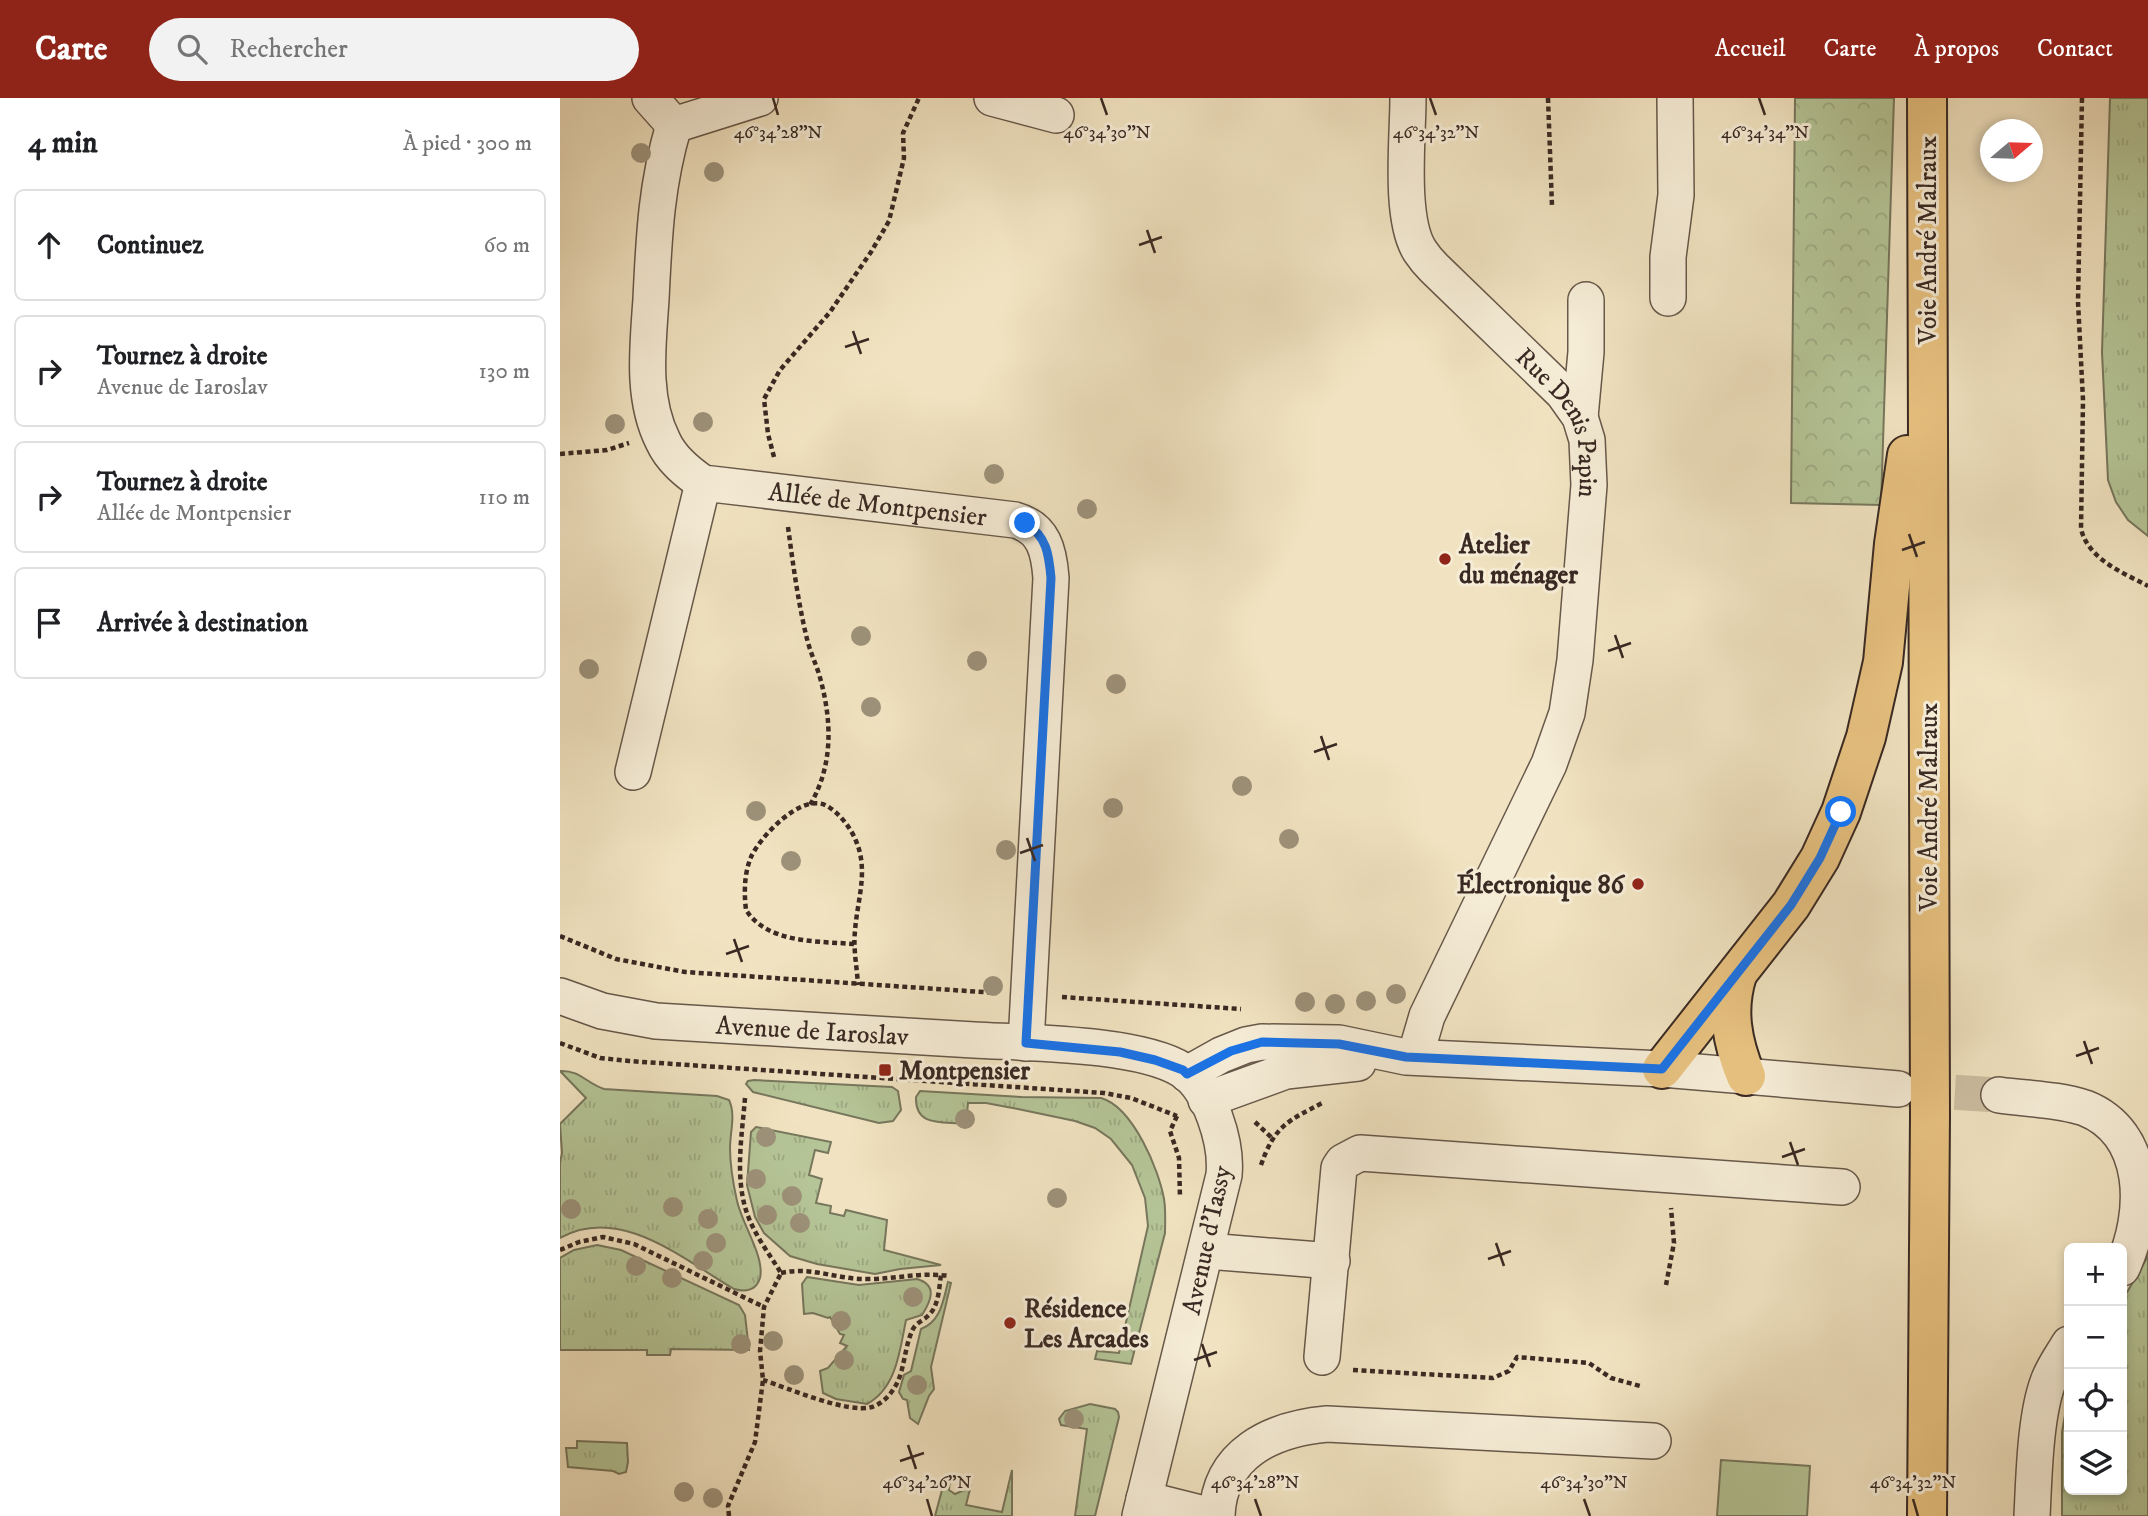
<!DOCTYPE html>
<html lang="fr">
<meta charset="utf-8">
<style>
body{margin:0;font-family:"IM FELL DW Pica",serif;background:#f2f2f2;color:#202124}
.controls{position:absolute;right:21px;bottom:21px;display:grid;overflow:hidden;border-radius:10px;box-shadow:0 4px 10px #0003}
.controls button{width:63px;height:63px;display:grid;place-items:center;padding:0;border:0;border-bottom:2px solid #e0e0e0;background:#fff;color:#202124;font:35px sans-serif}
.compass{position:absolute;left:1420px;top:21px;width:63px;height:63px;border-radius:50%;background:#fff;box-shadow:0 4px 10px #0003;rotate:71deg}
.stop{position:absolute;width:21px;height:21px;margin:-16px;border:5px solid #1a73e8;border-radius:50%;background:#fff}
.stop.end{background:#1a73e8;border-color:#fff;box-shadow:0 2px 7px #0008}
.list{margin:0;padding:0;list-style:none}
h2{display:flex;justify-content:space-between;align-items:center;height:91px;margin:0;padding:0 28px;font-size:30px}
h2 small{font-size:23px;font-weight:400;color:#757577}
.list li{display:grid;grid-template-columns:46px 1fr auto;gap:21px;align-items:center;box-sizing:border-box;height:112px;margin:0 14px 14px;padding:0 14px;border:2px solid #e0e0e0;border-radius:10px}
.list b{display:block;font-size:26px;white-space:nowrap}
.list p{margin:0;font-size:23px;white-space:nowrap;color:#757577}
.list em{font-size:23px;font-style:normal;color:#757577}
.icon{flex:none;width:38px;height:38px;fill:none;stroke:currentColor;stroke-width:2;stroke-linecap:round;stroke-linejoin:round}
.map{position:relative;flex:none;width:1588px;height:1418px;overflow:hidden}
header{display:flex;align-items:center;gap:42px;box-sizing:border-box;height:98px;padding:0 35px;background:#8f2418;color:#fff}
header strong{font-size:33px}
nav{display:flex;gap:38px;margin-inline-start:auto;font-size:24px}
.search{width:490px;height:63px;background:#f2f2f2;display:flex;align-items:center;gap:18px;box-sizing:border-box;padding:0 24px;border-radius:38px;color:#757577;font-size:26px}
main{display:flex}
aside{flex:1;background:#fff}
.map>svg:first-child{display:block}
.grass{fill:url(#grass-tufts);stroke:#77775d;stroke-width:2}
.forest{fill:url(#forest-crowns);stroke:#77775d;stroke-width:2}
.pitch{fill:#b5c597;stroke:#77775d;stroke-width:2}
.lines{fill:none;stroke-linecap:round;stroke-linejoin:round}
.minor-tunnel{stroke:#ccbea1;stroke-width:35;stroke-dasharray:35 18;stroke-linecap:butt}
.minor-casing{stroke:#67584a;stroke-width:38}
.major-casing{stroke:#392923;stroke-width:42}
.path{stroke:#392923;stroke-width:4.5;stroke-dasharray:5 3.5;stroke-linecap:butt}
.minor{stroke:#f6edd7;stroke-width:35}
.major{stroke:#e8c280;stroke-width:38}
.tree{fill:#9d927a}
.route{stroke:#1a73e8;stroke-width:9}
.ticks{fill:none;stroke:#392923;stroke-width:2.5}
.poi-dot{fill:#8f2418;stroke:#f6edd7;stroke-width:2.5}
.labels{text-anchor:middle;stroke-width:6;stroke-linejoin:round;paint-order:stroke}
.street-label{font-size:26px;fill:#392923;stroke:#f6edd7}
.poi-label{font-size:26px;font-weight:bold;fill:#392923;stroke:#f6edd7;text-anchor:start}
.ticks-label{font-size:18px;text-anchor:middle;fill:#392923;stroke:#f6edd7;stroke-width:6;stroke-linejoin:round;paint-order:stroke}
</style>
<header>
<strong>Carte</strong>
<div class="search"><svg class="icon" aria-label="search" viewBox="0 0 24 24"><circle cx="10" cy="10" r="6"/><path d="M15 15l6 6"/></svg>Rechercher</div>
<nav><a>Accueil</a><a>Carte</a><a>À propos</a><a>Contact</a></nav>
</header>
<main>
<aside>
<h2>4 min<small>À pied · 300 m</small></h2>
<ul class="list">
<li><svg class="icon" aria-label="ahead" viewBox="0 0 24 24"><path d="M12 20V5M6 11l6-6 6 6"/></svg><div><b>Continuez</b></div><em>60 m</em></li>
<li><svg class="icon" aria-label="right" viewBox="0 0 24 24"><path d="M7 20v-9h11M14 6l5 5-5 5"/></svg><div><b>Tournez à droite</b><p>Avenue de Iaroslav</p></div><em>130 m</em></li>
<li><svg class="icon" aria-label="right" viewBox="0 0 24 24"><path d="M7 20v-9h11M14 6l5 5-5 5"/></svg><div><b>Tournez à droite</b><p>Allée de Montpensier</p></div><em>110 m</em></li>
<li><svg class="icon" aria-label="arrive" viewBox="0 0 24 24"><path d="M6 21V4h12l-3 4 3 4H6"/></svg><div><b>Arrivée à destination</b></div></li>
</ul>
</aside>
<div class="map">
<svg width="1588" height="1418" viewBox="0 0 1588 1418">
<defs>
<pattern id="grass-tufts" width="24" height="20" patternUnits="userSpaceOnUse" patternTransform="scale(1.75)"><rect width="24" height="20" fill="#b5c597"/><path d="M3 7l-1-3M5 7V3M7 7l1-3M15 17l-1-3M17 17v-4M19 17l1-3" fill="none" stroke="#9ca982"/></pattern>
<pattern id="forest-crowns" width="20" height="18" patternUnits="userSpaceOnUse" patternTransform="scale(1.75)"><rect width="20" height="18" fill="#b5c597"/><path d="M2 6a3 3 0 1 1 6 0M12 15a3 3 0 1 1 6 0" fill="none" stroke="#9ca982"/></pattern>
</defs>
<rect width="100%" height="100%" fill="#f1e3c1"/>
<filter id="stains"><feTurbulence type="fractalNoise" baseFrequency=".00286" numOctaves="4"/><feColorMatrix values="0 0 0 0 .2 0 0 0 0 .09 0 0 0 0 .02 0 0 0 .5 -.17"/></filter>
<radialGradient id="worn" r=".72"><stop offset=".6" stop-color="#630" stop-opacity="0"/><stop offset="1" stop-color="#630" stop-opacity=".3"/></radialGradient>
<g class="grass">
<polygon points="1550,0 1588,0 1588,438 1568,422 1556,404 1548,382 1542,254"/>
<path d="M0,973C20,972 26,985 44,991L157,998L169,1002C176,1017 170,1034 170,1050C170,1068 173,1085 177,1103C182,1126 205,1159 200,1180C196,1193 185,1194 174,1191C124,1162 60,1106 0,1140V1065L2,1055L0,1026L26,1000Z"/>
<polygon points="194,982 332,989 338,993 341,1012 333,1023 319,1025 193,994 186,986 188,983"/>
<path d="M360,993L462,999L541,1000C573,1009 599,1072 604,1101C606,1113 605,1124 605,1135L571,1266L535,1261L537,1253L559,1255L588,1128L585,1100L572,1067L551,1041L535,1030L515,1023L458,1011L426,1005H408L406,1026C383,1023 355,1030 356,999Z"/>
<polygon points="196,1029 271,1044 268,1055 255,1052 249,1077 262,1081 256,1105 271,1108 270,1115 284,1118 286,1112 327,1122 324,1152 381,1167 340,1171 315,1176 257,1166 230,1158 204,1135 195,1119 187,1087 191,1034"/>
<polygon points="37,1147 61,1152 179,1207 185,1217 189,1252 111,1251 110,1257 87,1257 87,1252 0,1252 0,1160 14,1152"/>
<polygon points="1588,1158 1588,1418 1502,1418 1502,1334 1509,1295 1509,1392 1562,1392 1562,1203"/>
<path d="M247,1179L299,1187L357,1181C378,1187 371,1203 362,1217L346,1222C340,1251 337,1290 307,1306L276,1301L263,1295L260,1273L268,1270L287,1248L280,1245L284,1237L280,1236L270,1219L268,1220L253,1215L244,1216L242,1186Z"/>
<path d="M388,1184L391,1185L371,1269L374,1291L369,1298L358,1326L350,1320L347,1302L343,1301L339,1294L344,1277L351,1273L361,1231C381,1223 383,1203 388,1184Z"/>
<polygon points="530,1306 555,1311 558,1314 559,1319 535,1418 515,1418 527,1331 501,1327 499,1321 505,1313"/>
<polygon points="17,1343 67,1345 68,1364 66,1374 59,1376 53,1373 8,1369 6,1350 17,1350"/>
<polygon points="452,1372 452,1418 375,1418 385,1381 390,1382 389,1392 395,1396 402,1393 405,1386 411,1387 406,1407 442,1414"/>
</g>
<polygon class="forest" points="1235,0 1334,0 1321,407 1231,405"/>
<polygon class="pitch" points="1161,1362 1250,1368 1247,1418 1157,1418"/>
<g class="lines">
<polyline class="minor-tunnel" points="1342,991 1439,997"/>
<g class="minor-casing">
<g id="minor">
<polyline points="90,0 114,27 200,0"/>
<polyline points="432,0 496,17"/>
<path id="s1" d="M848,0C848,40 839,121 860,153C864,159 869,165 874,170L1003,295L1020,319L1027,342L1029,387L1015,562L1007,615L989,666L867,918L855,959"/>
<path id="s2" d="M114,27C96,87 94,139 91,201C88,247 81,300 103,343C111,361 127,374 143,385L455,422C484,430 489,453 491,480L466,945"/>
<polyline points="1108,200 1108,159 1116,97 1115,0"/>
<polyline points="1020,319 1026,254 1026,202"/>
<polyline points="73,674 143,385"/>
<path id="s3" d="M0,898L42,913L96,923C202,929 308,936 414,942C467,945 579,945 622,972C651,990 667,1046 664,1077L580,1418"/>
<polyline points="627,976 661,957 686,947 702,944 779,945 846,959 1102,971 1338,991"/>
<path d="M1439,997C1467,1001 1498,1001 1525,1010C1588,1035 1588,1114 1562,1170"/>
<polyline points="646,1002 726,973 798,965"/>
<polyline points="647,1153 772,1163"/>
<polyline points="762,1259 779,1070 783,1064 800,1055 1282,1089"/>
<polyline points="584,1401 652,1418"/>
<path d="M657,1418C659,1355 712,1331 767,1326L1093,1343"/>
<path d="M1472,1418C1474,1379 1475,1319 1488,1284C1493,1270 1502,1258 1509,1246"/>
</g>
</g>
<g class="major-casing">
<g id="major">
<path d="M1177,877C1166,912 1172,944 1186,978"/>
<polyline points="1102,971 1231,807 1260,760 1281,714 1306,639 1323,564 1334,446 1347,357"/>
<polyline points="1367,1418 1370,1017 1367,0"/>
</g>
</g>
<g class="path">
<polyline points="988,0 992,108"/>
<path d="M1522,0L1518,204L1523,302L1521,431C1529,462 1562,474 1588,488"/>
<polyline points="0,356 47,352 69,345"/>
<polyline points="214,359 208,336 204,301 220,272 270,214 311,154 329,123 344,60 343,35 359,0"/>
<path d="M228,429C233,466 238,504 247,541C250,553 255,564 259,576C272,621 274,666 250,707"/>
<polyline points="0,838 56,861 125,874 437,895"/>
<path d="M294,846C258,843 208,846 186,812C184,795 184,776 191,759C200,739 240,696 265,707C278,713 291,730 296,743C309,773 297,803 295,833C293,851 297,869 298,887"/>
<polyline points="502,899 681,911"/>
<polyline points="0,945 40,960 69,963 544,995 571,1000 617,1018"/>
<path d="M185,1000C182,1038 174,1081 188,1118C196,1139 210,1157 221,1175"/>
<polyline points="617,1018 610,1033 619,1060 620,1100"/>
<polyline points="695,1024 712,1040"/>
<path d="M701,1067C715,1027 728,1023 764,1004"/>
<polyline points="0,1152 19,1144 43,1139 74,1146 204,1209"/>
<path d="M221,1175C252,1168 278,1182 308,1181C337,1181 359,1174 390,1178"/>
<polyline points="1106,1187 1114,1145 1111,1110"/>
<polyline points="793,1272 933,1280 949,1273 957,1259 1029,1265 1051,1280 1080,1288"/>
<path d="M203,1282C228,1290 287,1316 312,1309C324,1305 333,1294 338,1283C345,1267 345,1247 353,1231C356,1225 364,1222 369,1217C379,1207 379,1190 381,1177"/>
<polyline points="169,1418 168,1408 195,1344 203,1282 200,1253 204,1209 221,1175"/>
</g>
<use href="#minor" class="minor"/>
<use href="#major" class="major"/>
</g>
<g class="tree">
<circle cx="81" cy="55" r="10"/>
<circle cx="154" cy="74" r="10"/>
<circle cx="143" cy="324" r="10"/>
<circle cx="55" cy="326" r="10"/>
<circle cx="434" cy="376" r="10"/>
<circle cx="527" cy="411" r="10"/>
<circle cx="301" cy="538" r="10"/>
<circle cx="417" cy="563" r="10"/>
<circle cx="29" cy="571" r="10"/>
<circle cx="556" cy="586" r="10"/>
<circle cx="311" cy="609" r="10"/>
<circle cx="682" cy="688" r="10"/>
<circle cx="553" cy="710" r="10"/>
<circle cx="196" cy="713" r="10"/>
<circle cx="729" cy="741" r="10"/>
<circle cx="446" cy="752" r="10"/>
<circle cx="231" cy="763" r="10"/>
<circle cx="433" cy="888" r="10"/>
<circle cx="836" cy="896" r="10"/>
<circle cx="806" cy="903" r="10"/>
<circle cx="745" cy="904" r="10"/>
<circle cx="775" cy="906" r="10"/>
<circle cx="405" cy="1021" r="10"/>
<circle cx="206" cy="1039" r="10"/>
<circle cx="196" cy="1081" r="10"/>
<circle cx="232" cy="1098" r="10"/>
<circle cx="497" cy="1100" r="10"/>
<circle cx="113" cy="1109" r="10"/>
<circle cx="11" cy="1111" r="10"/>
<circle cx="207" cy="1117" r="10"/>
<circle cx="148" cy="1121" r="10"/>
<circle cx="240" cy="1125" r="10"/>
<circle cx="156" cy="1145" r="10"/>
<circle cx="143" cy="1163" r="10"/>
<circle cx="76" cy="1168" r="10"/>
<circle cx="112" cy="1180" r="10"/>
<circle cx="353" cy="1199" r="10"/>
<circle cx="281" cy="1223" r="10"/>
<circle cx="213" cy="1243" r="10"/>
<circle cx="181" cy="1246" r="10"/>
<circle cx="284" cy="1262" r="10"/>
<circle cx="234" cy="1277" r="10"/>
<circle cx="357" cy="1287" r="10"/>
<circle cx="514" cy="1321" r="10"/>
<circle cx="124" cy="1394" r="10"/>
<circle cx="153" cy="1400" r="10"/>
</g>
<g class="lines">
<path class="route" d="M465,425C487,438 489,457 491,480L466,945L560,954L595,962L623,972L627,976L671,953L702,944L779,946L846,959L1102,971L1231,807L1260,760L1281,714"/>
</g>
<path class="ticks" d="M213,0L218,17M541,0L547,17M870,0L876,17M1199,0L1205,17M587,132L595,155M579,147L602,139M293,233L301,256M285,249L309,241M1349,436L1357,459M1342,452L1365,444M1055,537L1063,560M1048,553L1071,545M761,638L769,662M754,654L777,646M467,740L475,763M460,755L483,747M174,841L182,864M166,856L189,848M1524,943L1532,966M1516,958L1539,950M1230,1044L1238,1067M1222,1059L1245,1051M936,1145L944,1168M928,1161L951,1153M642,1246L650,1269M634,1262L657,1254M348,1347L356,1371M340,1363L364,1355M367,1401L372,1418M695,1401L701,1418M1024,1401L1030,1418M1353,1401L1358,1418"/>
<g class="poi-dot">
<circle cx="885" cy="461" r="7"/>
<circle cx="1078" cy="786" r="7"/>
<rect x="318" y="965" width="14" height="14" rx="3.5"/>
<circle cx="450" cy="1225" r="7"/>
</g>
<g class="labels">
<g class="street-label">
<text transform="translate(1367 142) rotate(-90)" y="9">Voie André Malraux</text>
<text dy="9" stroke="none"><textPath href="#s1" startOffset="383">Rue Denis Papin</textPath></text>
<text dy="9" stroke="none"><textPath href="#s2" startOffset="555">Allée de Montpensier</textPath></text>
<text transform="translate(1368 709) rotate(-90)" y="9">Voie André Malraux</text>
<text dy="9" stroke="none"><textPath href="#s3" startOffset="256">Avenue de Iaroslav</textPath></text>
<text transform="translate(646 1142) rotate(-78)" y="9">Avenue d'Iassy</text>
</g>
<g class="poi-label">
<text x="899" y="455">Atelier<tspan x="899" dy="30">du ménager</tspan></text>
<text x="1064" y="795" text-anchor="end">Électronique 86</text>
<text x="339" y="981">Montpensier</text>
<text x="464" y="1219">Résidence<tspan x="464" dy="30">Les Arcades</tspan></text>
</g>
</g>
<g class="ticks-label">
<text x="218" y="40">46°34'28"N</text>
<text x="547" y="40">46°34'30"N</text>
<text x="876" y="40">46°34'32"N</text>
<text x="1205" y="40">46°34'34"N</text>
<text x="367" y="1390">46°34'26"N</text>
<text x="695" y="1390">46°34'28"N</text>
<text x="1024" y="1390">46°34'30"N</text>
<text x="1353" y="1390">46°34'32"N</text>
</g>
<rect width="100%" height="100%" filter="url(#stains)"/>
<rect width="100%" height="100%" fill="url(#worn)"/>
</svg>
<div class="controls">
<button>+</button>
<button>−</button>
<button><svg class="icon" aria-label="locate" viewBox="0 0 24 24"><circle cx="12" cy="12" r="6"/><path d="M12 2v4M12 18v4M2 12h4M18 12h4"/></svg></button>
<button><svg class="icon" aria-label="layers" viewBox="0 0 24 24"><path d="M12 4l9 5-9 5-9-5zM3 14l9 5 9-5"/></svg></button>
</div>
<svg class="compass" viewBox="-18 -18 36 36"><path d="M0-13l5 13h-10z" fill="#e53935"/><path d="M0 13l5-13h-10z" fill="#757577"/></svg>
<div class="stop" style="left:1281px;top:714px"></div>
<div class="stop end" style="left:465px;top:425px"></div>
</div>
</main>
